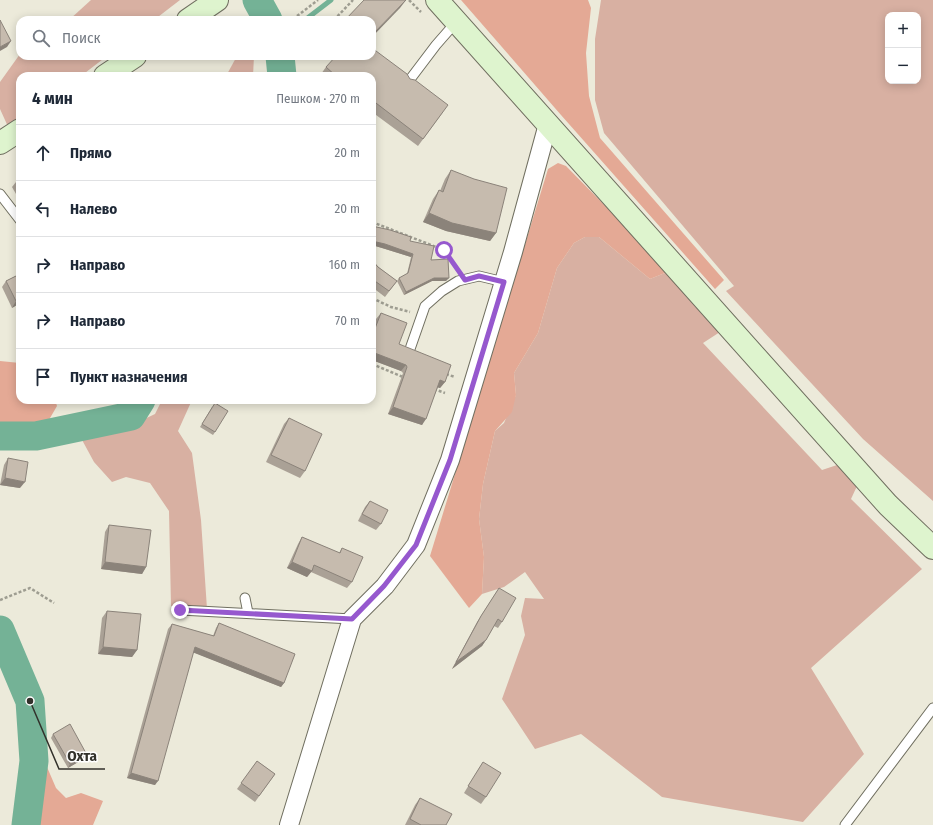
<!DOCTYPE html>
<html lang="ru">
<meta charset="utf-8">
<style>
body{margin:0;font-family:"Fira Sans Condensed",sans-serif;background:#f6f6f7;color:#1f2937}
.controls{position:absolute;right:12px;top:12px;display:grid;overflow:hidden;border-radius:8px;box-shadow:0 2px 10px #0003}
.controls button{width:36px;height:36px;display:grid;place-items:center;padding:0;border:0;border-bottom:1px solid #e0e1e3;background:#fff;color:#1f2937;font:20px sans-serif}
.stop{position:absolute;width:12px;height:12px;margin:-9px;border:3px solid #9658ce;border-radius:50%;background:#fff}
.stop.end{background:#9658ce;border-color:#fff;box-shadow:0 1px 4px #0008}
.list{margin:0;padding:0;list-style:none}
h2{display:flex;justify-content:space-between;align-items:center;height:52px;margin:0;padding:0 16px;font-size:17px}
h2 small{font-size:13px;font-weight:400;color:#747a83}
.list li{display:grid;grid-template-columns:26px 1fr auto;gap:12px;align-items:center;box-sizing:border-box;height:56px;padding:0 16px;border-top:1px solid #e0e1e3}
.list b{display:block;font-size:15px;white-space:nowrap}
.list em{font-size:13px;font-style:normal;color:#747a83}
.icon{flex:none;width:22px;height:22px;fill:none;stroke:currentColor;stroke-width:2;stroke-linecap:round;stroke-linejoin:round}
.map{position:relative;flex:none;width:933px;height:825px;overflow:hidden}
.search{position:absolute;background:#fff;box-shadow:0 2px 10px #0003;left:16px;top:16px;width:360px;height:44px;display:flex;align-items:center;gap:10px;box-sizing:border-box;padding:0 14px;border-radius:12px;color:#747a83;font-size:15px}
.panel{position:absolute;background:#fff;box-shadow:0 2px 10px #0003;left:16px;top:72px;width:360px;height:332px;border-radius:12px}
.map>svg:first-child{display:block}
.green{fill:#d8b0a2;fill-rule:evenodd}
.forest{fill:#e4a995}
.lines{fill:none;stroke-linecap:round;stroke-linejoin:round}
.stream{stroke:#74b296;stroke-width:5}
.river{stroke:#74b296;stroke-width:29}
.lane-casing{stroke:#706f60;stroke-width:11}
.street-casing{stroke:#706f60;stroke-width:20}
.secondary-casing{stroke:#706f60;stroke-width:24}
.path{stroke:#9e9d91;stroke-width:2.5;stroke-dasharray:3 2;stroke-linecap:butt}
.lane{stroke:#fff;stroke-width:9}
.street{stroke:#fff;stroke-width:18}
.secondary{stroke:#def4ce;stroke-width:22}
.wall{fill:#aaa196}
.shaded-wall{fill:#8b837a}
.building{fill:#c6bbae;stroke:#8b837a}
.route{stroke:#9658ce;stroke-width:5}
.leader{fill:none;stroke:#32312b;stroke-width:1.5}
.callout-dot{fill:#32312b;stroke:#fff;stroke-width:1.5}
.callout-label{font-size:15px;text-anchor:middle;font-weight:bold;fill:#32312b;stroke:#fff;stroke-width:3;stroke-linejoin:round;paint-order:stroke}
</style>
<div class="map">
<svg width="933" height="825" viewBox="0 0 933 825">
<rect width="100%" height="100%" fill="#eceada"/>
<g class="green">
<polygon points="91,0 180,0 154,20 69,20"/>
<path d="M601,0H933V501L863,439L726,291L734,286L604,133L595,100V39ZM888,15H918V81H888Z"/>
<polygon points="20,54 20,56 107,56 81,76 20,76 20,123 10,131 0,109 0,82"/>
<polygon points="237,56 254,56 253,76 226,76"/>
<polygon points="585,237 599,237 650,279 665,273 720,332 703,343 822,470 837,465 857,486 851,499 922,569 811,668 864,754 803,822 662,797 581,734 535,749 502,699 525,635 521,616 525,598 544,599 525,572 504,587 482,594 484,557 479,519 483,484 495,431 504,423 516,395 514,373 538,333 557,268 574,243"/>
<polygon points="162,400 192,400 178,431 192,453 201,520 207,609 171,606 169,511 150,483 126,477 112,482 94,462 81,438 117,432 155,414"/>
</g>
<g class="forest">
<polygon points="461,0 588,0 591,8 586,53 589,96 600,138 724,280 715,289 561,115"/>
<polygon points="558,163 566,166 685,287 680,290 665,273 650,279 599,237 585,237 574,243 557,268 538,333 514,373 516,395 512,412 495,431 483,484 479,519 484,557 482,594 469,608 430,556 548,169"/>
<polygon points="0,361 20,363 20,400 55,400 57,406 46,425 0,427"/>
<polygon points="47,767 56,788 66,798 81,793 103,801 93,825 36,825"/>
</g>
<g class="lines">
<polyline class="stream" points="305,20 331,0"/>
<g class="river">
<polyline points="257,0 268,20"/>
<polyline points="280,56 282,76"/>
<polyline points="0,436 36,436 131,416 141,400"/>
<polyline points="0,630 30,701 34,761 26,825"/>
</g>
<g class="lane-casing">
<g id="lane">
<polyline points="408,82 436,45 457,21"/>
<polyline points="0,194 20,220"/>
<polyline points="410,349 425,306 442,291 458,281 479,276 504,282"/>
<polyline points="245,598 248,613"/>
<polyline points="180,610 352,619"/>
<polyline points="845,825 933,708"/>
</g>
</g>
<g class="street-casing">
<polyline id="street" points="289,825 352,619 385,586 416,545 450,460 513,252 548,124"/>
</g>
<g class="secondary-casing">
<g id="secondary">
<polyline points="437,0 888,505 933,548"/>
<polyline points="188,20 217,0"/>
<polyline points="105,76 135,56"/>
<polyline points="0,143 20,130"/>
</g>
</g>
<g class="path">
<polyline points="409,0 421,12"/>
<polyline points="297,16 318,0"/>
<polyline points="334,20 353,0"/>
<polyline points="372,222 444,250 458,269"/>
<polyline points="372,298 391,307 410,312"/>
<polyline points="372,364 403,377"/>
<polyline points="446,374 455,377"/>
<polyline points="434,389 445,393"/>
<polyline points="0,600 30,588 54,603"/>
</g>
<use href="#lane" class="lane"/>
<use href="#street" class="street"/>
<use href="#secondary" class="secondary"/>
</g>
<g class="wall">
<polygon points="326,67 410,79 443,112 418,146 372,112 372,76 323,76 321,74"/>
<polygon points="451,170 496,233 490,241 446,231 423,222 433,199 439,190 440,191 445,179"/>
<polygon points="20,177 20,201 12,187"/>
<polygon points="372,226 410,241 431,260 446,281 432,281 404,295 397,281 399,278 407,274 411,257 382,248 372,245"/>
<polygon points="372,260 378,267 397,281 385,297 372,287"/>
<polygon points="20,274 20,303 12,308 2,287 6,281"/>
<polygon points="381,313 399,344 445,382 440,388 438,387 422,425 388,414 403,373 401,371 372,360 372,330 376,319"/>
<polygon points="212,407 215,432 213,435 200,427"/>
<polygon points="289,418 305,471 300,478 266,462 284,424"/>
<polygon points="8,458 20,488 0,485 4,465"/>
<polygon points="370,501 381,524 376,530 358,521 365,507"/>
<polygon points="109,525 146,567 142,574 101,569 105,532"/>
<polygon points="302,537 339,553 342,548 352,582 347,588 311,572 307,577 287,568 298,544"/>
<polygon points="499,588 502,622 498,628 494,626 486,640 482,646 452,669 477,622"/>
<polygon points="107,611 137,650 132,657 98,654 102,618"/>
<polygon points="219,623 284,683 281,687 193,652 155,785 127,778 168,629 172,624 213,636 216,628"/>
<polygon points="53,734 85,758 68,768 51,738"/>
<polygon points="257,761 275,774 255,802 237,789"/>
<polygon points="483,762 486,797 481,804 464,793"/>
<polygon points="420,798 446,825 405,825 415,805"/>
</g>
<g class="shaded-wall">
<polygon points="406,0 400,8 372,37 372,35"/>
<polygon points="11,41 7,47 0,51 0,47"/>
<polygon points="429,213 496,233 490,241 446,231 423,222"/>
<polygon points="372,241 385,244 413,254 411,257 382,248 372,245"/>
<polygon points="434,278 449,278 446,281 432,281 404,295 406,292"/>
<polygon points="20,299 20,303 12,308 16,301"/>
<polygon points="372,352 406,365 401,371 372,360"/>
<polygon points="440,380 445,382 440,388 436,387"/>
<polygon points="393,407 426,419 422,425 388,414"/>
<polygon points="5,478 25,482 20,488 0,485"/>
<polygon points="105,562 146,567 142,574 101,569"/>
<polygon points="292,562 312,571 307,577 287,568"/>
<polygon points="486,640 482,646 452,669 456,662"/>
<polygon points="103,647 137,650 132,657 98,654"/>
<polygon points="195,647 284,683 281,687 192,652"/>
<polygon points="87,755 85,758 68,768 70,764"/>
<polygon points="131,773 158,781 155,785 127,778"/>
</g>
<g class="building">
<polygon points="364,0 406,0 372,35 372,20 345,20"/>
<polygon points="0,20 11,41 0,47"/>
<polygon points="372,48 407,74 410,79 415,80 448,105 423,139 372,100 372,76 336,76 326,67 336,56 372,56"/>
<polygon points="451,170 474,179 507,188 496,233 452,223 429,213 439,190 443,192"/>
<polygon points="372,226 390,230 411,237 410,241 434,246 431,260 448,259 449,278 434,278 406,292 399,278 408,273 413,254 385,244 372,241"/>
<polygon points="372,260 378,267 397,281 389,291 372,279"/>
<polygon points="20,274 20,299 16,301 6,281"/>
<polygon points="381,313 407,323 399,344 451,365 445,382 440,380 426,419 393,407 407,367 406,365 372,352 372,336"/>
<polygon points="215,403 228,411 215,432 202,424"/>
<polygon points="289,418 322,434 305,471 271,455"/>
<polygon points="8,458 28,462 25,482 5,478"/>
<polygon points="370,501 388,510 381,524 362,514"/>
<polygon points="109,525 151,530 146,567 105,562"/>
<polygon points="302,537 340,553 342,548 363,557 352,582 314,565 312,571 292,562"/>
<polygon points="499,588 516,598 502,622 498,619 486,640 456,662 481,616"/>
<polygon points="107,611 141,614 137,650 103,647"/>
<polygon points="219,623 295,654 284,683 195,647 158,781 131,773 172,624 214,636"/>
<polygon points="70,724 87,755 70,764 53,734"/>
<polygon points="257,761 275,774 259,796 241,783"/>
<polygon points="483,762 501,773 486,797 468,786"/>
<polygon points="420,798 452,814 446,825 421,825 410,819"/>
</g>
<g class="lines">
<polyline class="route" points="180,610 352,619 384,586 416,545 450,460 504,282 479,276 465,280 444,250"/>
</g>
<path class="leader" d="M30 701L59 769H105"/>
<circle class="callout-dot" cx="30" cy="701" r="4"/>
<g class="callout-label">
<text x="82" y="761">Охта</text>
</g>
</svg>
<div class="controls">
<button>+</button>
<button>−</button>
</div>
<div class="stop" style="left:444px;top:250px"></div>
<div class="stop end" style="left:180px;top:610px"></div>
<div class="search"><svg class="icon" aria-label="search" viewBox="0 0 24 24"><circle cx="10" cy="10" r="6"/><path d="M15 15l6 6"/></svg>Поиск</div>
<section class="panel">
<h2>4 мин<small>Пешком · 270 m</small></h2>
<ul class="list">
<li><svg class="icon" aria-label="ahead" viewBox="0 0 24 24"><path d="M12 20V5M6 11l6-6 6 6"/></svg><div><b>Прямо</b></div><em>20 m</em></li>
<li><svg class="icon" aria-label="left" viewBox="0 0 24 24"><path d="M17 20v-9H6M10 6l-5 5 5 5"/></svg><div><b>Налево</b></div><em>20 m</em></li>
<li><svg class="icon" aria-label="right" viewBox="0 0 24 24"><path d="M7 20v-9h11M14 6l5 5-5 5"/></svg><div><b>Направо</b></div><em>160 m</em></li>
<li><svg class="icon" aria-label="right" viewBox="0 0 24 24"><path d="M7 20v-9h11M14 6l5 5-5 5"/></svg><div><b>Направо</b></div><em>70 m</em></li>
<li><svg class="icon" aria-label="arrive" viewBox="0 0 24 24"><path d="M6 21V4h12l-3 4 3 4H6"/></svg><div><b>Пункт назначения</b></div></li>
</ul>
</section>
</div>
